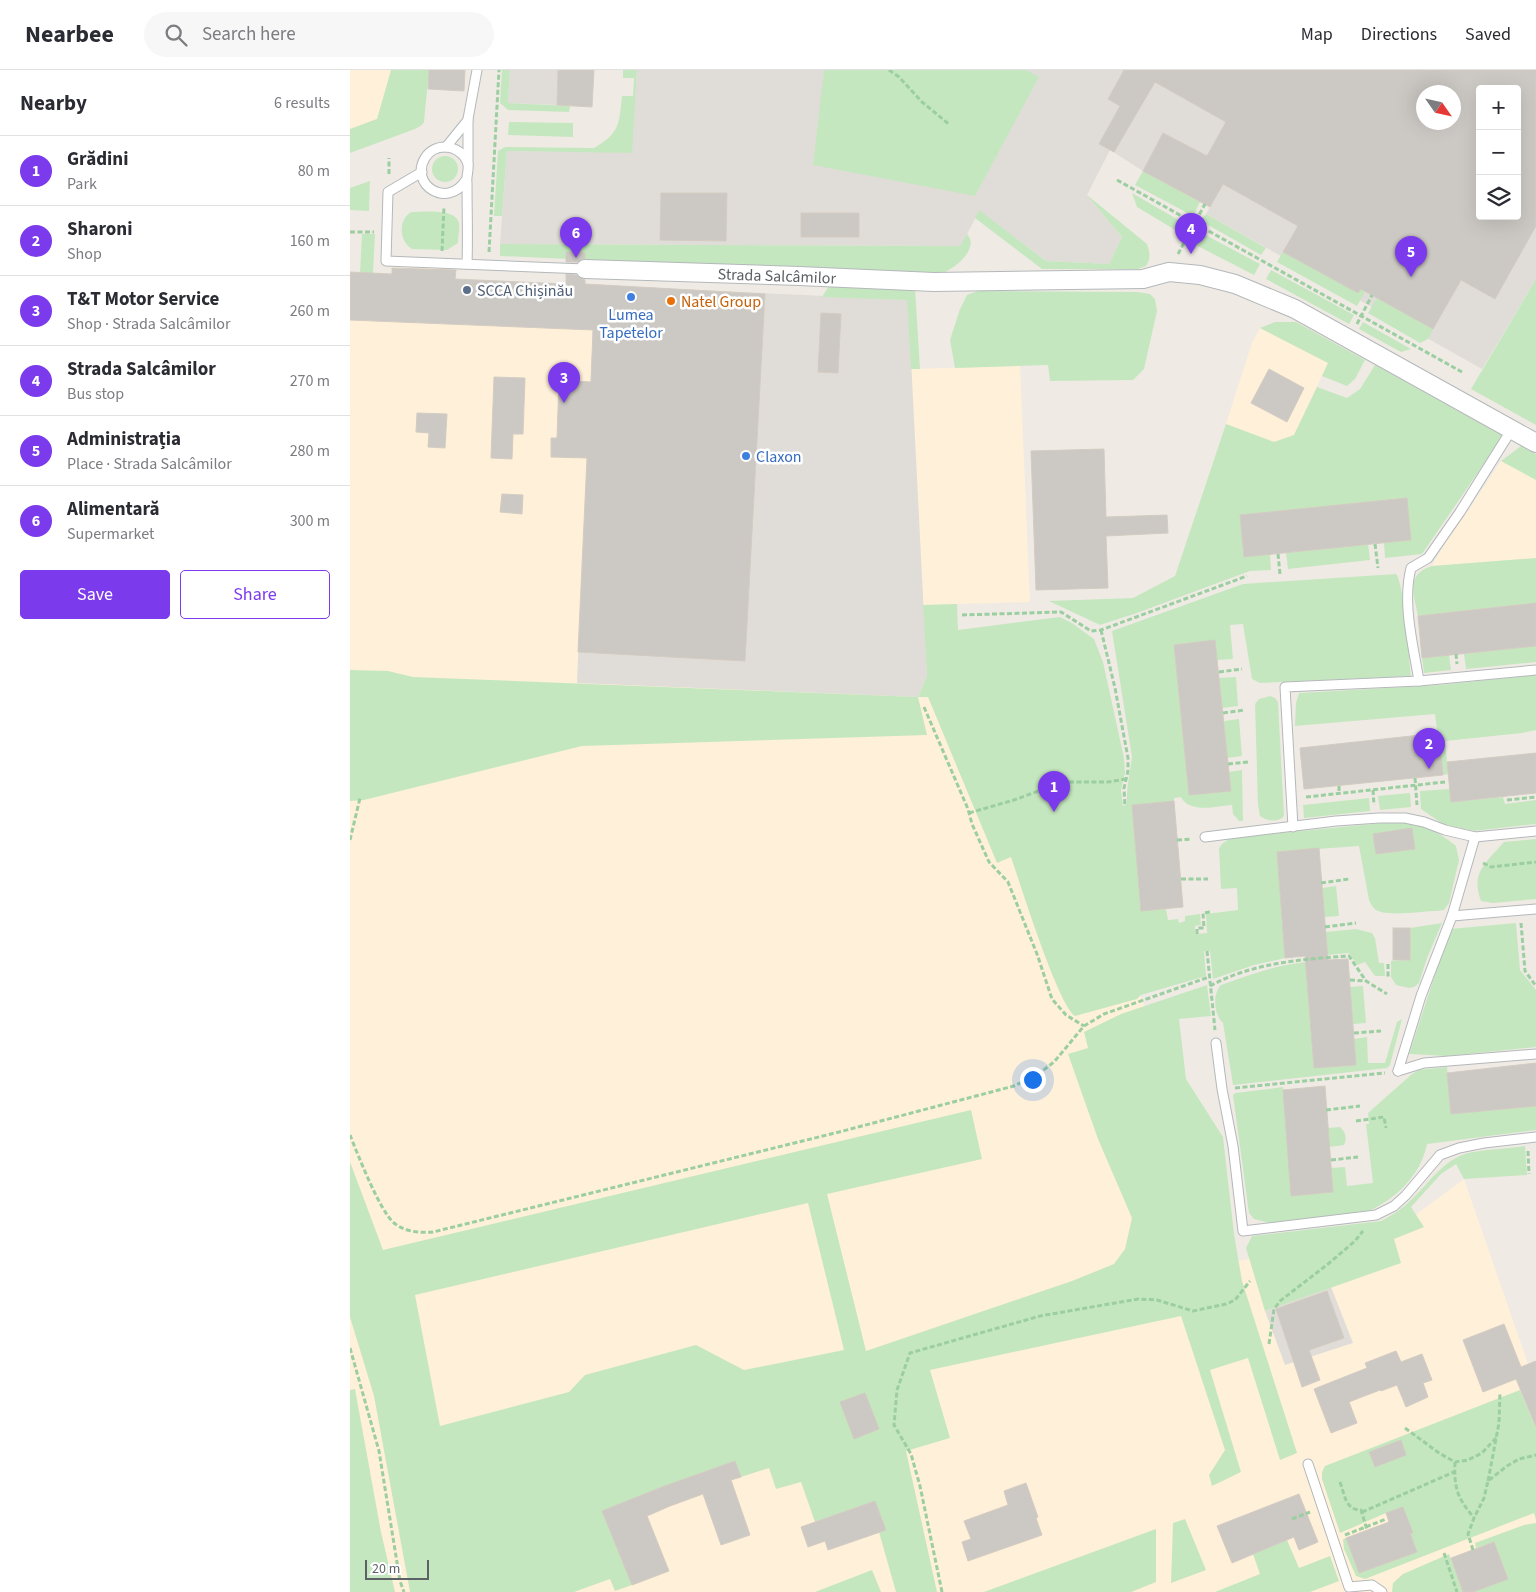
<!DOCTYPE html>
<meta charset="utf-8">
<style>
body{margin:0;font-family:"Source Sans 3",sans-serif;background:#f7f7f7;color:#2b2b33}
.controls{position:absolute;right:15px;top:15px;display:grid;overflow:hidden;border-radius:5px;box-shadow:0 5px 20px #0002}
.controls button{width:45px;height:45px;display:grid;place-items:center;padding:0;border:0;border-bottom:1px solid #e1e1e2;background:#fff;color:#2b2b33;font:25px sans-serif}
.compass{position:absolute;left:1066px;top:15px;width:45px;height:45px;border-radius:50%;background:#fff;box-shadow:0 5px 20px #0002;rotate:124deg}
.scale{position:absolute;left:15px;bottom:12px;width:64px;box-sizing:border-box;padding-left:5px;border:2px solid #5c6165;border-top:0;font-size:14px;line-height:18px;white-space:nowrap;color:#5c6165;-webkit-text-stroke:4px #fff;paint-order:stroke}
.you{position:absolute;left:682px;top:1009px;width:18px;height:18px;margin:-12px;border:4px solid #fff;border-radius:50%;background:#1a73e8;box-shadow:0 0 0 8px #1a73e833}
.badge{display:grid;place-items:center;width:32px;height:32px;border-radius:50%;background:#7c3aed;color:#fff;font-size:16px;font-weight:700}
.pin{position:absolute;translate:-50% -41px;filter:drop-shadow(0 1px 2px #0008)}
.pin::after{content:'';position:absolute;top:26px;width:18px;height:15px;background:inherit;clip-path:polygon(0 0,100% 0,50% 100%)}
.list{margin:0;padding:0;list-style:none}
h2{display:flex;justify-content:space-between;align-items:center;height:65px;margin:0;padding:0 20px;font-size:21px}
h2 small{font-size:16px;font-weight:400;color:#7c7c81}
.list li{display:grid;grid-template-columns:32px 1fr auto;gap:15px;align-items:center;box-sizing:border-box;height:70px;padding:0 20px;border-top:1px solid #e1e1e2}
.list b{display:block;font-size:19px;white-space:nowrap}
.list p{margin:0;font-size:16px;white-space:nowrap;color:#7c7c81}
.list em{font-size:16px;font-style:normal;color:#7c7c81}
.actions{display:flex;gap:10px;padding:15px 20px}
.actions a{flex:1;padding:11px 0;border:1px solid #7c3aed;border-radius:5px;text-align:center;font-size:18px;color:#7c3aed}
.actions .main{background:#7c3aed;color:#fff}
.icon{flex:none;width:28px;height:28px;fill:none;stroke:currentColor;stroke-width:2;stroke-linecap:round;stroke-linejoin:round}
.map{position:relative;flex:none;width:1186px;height:1522px;overflow:hidden}
header{display:flex;align-items:center;gap:30px;box-sizing:border-box;height:70px;padding:0 25px;background:#fff;border-bottom:1px solid #e1e1e2}
header strong{font-size:24px}
nav{display:flex;gap:28px;margin-inline-start:auto;font-size:18px}
.search{width:350px;height:45px;background:#f7f7f7;display:flex;align-items:center;gap:12px;box-sizing:border-box;padding:0 18px;border-radius:28px;color:#7c7c81;font-size:19px}
main{display:flex}
aside{flex:1;background:#fff}
.map>svg:first-child{display:block}
.commercial{fill:#fff0d9}
.industrial{fill:#e0ddd8;fill-rule:evenodd}
.green{fill:#c5e7bf;fill-rule:evenodd}
.building{fill:#ccc8c3;stroke:#d4ccc2;fill-rule:evenodd}
.lines{fill:none;stroke-linecap:round;stroke-linejoin:round}
.service-casing{stroke:#b4b8bb;stroke-width:11}
.minor-casing{stroke:#b4b8bb;stroke-width:20}
.path{stroke:#9bcea1;stroke-width:3;stroke-dasharray:5 2.5;stroke-linecap:butt}
.service{stroke:#fff;stroke-width:9}
.minor{stroke:#fff;stroke-width:18}
.service-dot{fill:#5c6f8a;stroke:#fff;stroke-width:2}
.shop-dot{fill:#3f7fe0;stroke:#fff;stroke-width:2}
.food-dot{fill:#e8710a;stroke:#fff;stroke-width:2}
.labels{text-anchor:middle;stroke-width:5;stroke-linejoin:round;paint-order:stroke}
.street-label{font-size:16px;fill:#5c6165;stroke:#fff}
.service-label{font-size:16px;fill:#4e5e75;stroke:#fff;text-anchor:start}
.food-label{font-size:16px;fill:#c56008;stroke:#fff;text-anchor:start}
.shop-label{font-size:16px;fill:#366cbe;stroke:#fff}
</style>
<header>
<strong>Nearbee</strong>
<div class="search"><svg class="icon" aria-label="search" viewBox="0 0 24 24"><circle cx="10" cy="10" r="6"/><path d="M15 15l6 6"/></svg>Search here</div>
<nav><a>Map</a><a>Directions</a><a>Saved</a></nav>
</header>
<main>
<aside>
<h2>Nearby<small>6 results</small></h2>
<ul class="list">
<li><span class="badge">1</span><div><b>Grădini</b><p>Park</p></div><em>80 m</em></li>
<li><span class="badge">2</span><div><b>Sharoni</b><p>Shop</p></div><em>160 m</em></li>
<li><span class="badge">3</span><div><b>T&amp;T Motor Service</b><p>Shop · Strada Salcâmilor</p></div><em>260 m</em></li>
<li><span class="badge">4</span><div><b>Strada Salcâmilor</b><p>Bus stop</p></div><em>270 m</em></li>
<li><span class="badge">5</span><div><b>Administrația</b><p>Place · Strada Salcâmilor</p></div><em>280 m</em></li>
<li><span class="badge">6</span><div><b>Alimentară</b><p>Supermarket</p></div><em>300 m</em></li>
</ul>
<div class="actions"><a class="main">Save</a><a>Share</a></div>
</aside>
<div class="map">
<svg width="1186" height="1522" viewBox="0 0 1186 1522">
<rect width="100%" height="100%" fill="#efebe4"/>
<g class="commercial">
<polygon points="0,0 60,0 59,37 0,59"/>
<polygon points="42,196 106,199 105,209 245,215 227,612 568,627 714,635 762,849 889,1191 1048,1158 1114,1109 1178,1294 1183,1292 1186,1300 1186,1519 1178,1522 0,1522 0,1212 41,1202 0,1092 0,715 5,600 0,599 0,202 42,206"/>
<polygon points="910,258 978,293 944,365 925,372 876,354 902,273"/>
<polygon points="670,296 680,532 573,535 561,299"/>
<polygon points="1151,391 1186,410 1186,488 1082,496 1097,469 1116,444"/>
</g>
<g class="industrial">
<polygon points="160,0 208,0 207,35 158,33"/>
<path d="M287,0H1186V209L1132,299L856,144L881,99L813,63L793,101L760,80L737,125L772,167L759,194L696,191L629,141L611,176L150,174L157,81L281,82ZM1130,19H1167V146H1130ZM1074,22H1104V52H1074Z"/>
<polygon points="245,215 558,230 577,606 568,627 227,613"/>
<polygon points="981,1217 1003,1273 935,1295 915,1241"/>
</g>
<g class="green">
<polygon points="41,0 79,0 74,52 72,55 65,59 0,83 0,59 27,49"/>
<polygon points="152,0 160,0 158,33 220,36 219,42 158,40 150,33"/>
<path d="M273,0H287L282,83L157,81L152,146H144L148,81L155,77L244,78C270,63 269,54 272,26H283L284,8H273Z"/>
<polygon points="474,0 676,0 689,7 625,126 463,95"/>
<polygon points="159,52 223,53 223,67 158,65"/>
<circle cx="95" cy="99" r="13"/>
<polygon points="793,101 850,132 843,146 785,115"/>
<polygon points="20,111 19,141 0,140 0,118"/>
<polygon points="782,123 837,155 832,164 787,137"/>
<path d="M737,125L797,174C800,183 801,188 796,196L788,199H692L625,148L629,140L696,191L759,194L772,167Z"/>
<path d="M61,142C72,142 106,138 109,153C110,159 108,167 108,173L97,180L62,179C49,171 48,150 61,142Z"/>
<polygon points="856,144 916,178 911,185 851,151"/>
<polygon points="846,160 910,194 904,205 840,172"/>
<polygon points="12,164 25,164 23,203 10,203"/>
<path d="M617,164C629,177 609,195 597,201C591,204 584,204 577,205L150,186V174L610,176Z"/>
<polygon points="933,182 1008,223 1011,219 1015,222 1007,236 927,192"/>
<polygon points="921,200 1004,245 999,254 916,209"/>
<polygon points="1186,209 1186,355 1121,319"/>
<polygon points="479,216 565,218 570,299 561,299 557,230 472,227"/>
<polygon points="628,221 787,222 800,224 805,229 807,241 794,299 783,310 700,311 698,295 605,298 600,270 610,239 617,225"/>
<polygon points="1027,228 1083,259 1078,269 1070,273 1018,243"/>
<polygon points="925,252 946,252 1015,290 1005,309 997,316 972,306 978,293 910,258"/>
<polygon points="1013,252 1061,279 1051,282 1009,259"/>
<polygon points="1025,295 1153,366 1072,484 1035,488 1034,473 1061,470 890,445 894,487 920,484 921,500 900,501 787,543 750,555 699,531 783,528 825,506 876,354 924,372 944,365 967,317 997,328 1010,319"/>
<polygon points="1171,376 1186,384 1186,410 1151,391"/>
<polygon points="1018,474 1020,490 938,499 936,483"/>
<path d="M1186,488V533L1068,546C1064,525 1055,504 1082,496Z"/>
<path d="M1046,504C1054,512 1059,589 1061,606L910,613L902,609L893,554L880,555L883,589L867,590L865,571L824,575L839,725L879,702L892,700L893,751H889L883,744L882,735C866,736 840,744 831,727L824,728V731L782,735L791,840L816,839L818,850L828,849L829,853L835,851V846L850,844L851,855L845,856V864L857,863L856,844L888,840L887,818L871,819L869,778L872,774L880,768L1053,751C1074,754 1090,763 1106,776L1109,790L1099,833L1094,840L1087,841C1072,841 1038,847 1026,840C1022,837 1021,834 1019,830L1009,776L927,782L935,888L904,895L863,909L860,881H854L856,906L791,925L787,929L725,946C708,935 670,813 661,787L647,793L578,627H568L577,665L232,676L14,730L0,731V600L38,601L63,607L568,627L577,606L573,535L607,534L608,560L710,547L722,553L744,569L753,592L774,688L775,703L771,720L773,736L777,734C776,718 780,703 782,687L762,561L893,514Z"/>
<polygon points="1186,576 1186,592 1116,599 1114,584"/>
<polygon points="1099,585 1101,600 1074,603 1072,588"/>
<polygon points="1186,605 1186,660 1172,663 1095,671 1098,704 1093,705 1085,644 945,656 946,633 949,623 1090,615"/>
<polygon points="886,607 888,636 872,638 869,608"/>
<path d="M920,626L925,628L928,632L934,746C928,753 917,751 910,746L908,735L905,634L909,629Z"/>
<polygon points="889,649 892,686 877,688 874,651"/>
<polygon points="1100,719 1102,732 1153,727 1155,734 1186,730 1186,754 1123,761 1093,754 1071,739 1070,721"/>
<polygon points="1060,723 1061,737 1030,740 1028,726"/>
<polygon points="1019,728 1020,741 954,748 953,735"/>
<path d="M1186,769V829L1143,833L1131,831C1120,802 1137,792 1154,772Z"/>
<polygon points="986,816 989,846 974,847 972,818"/>
<polygon points="1092,853 1077,888 1069,913 1064,917 1059,918 1046,915 1041,907 1041,891 1060,890 1060,858"/>
<polygon points="1166,853 1170,900 1186,920 1186,977 1097,986 1059,984 1100,859"/>
<polygon points="1006,859 1022,863 1025,868 1029,893 1034,893 1035,906 1025,906 1015,892 1007,895 999,883 977,885 975,862"/>
<path d="M956,892L964,998L1006,995L1004,969L1017,967L1018,993H1035L1047,952L1052,949L1040,995L1037,998L883,1015L873,953C864,945 862,924 871,915C899,905 926,895 956,892Z"/>
<path d="M857,915L861,946L829,949L836,1009L873,1067L884,1164L892,1211L947,1383L930,1390L898,1288L860,1300L891,1402L862,1416L859,1405L875,1380L831,1246L580,1300L600,1368L556,1381L587,1522H546L529,1462L536,1460L525,1431L465,1452L451,1412L426,1419L419,1398L391,1407L385,1391L312,1417L253,1441L282,1515L265,1521L260,1509L224,1522H60L24,1326L0,1247V1092L33,1180L621,1040L632,1089L477,1124L516,1281L722,1211L764,1194L775,1179L782,1148L748,1069L718,984L738,978L734,962L771,944ZM458,1133L494,1280L394,1300L346,1275L235,1305L219,1322L90,1356L65,1225Z"/>
<polygon points="1013,916 1016,953 1003,954 1000,917"/>
<path d="M1097,997L1101,1044L1186,1036V1060L1077,1074C1071,1105 1046,1129 1017,1142L920,1153L904,1149L899,1143L883,1025L885,1023L933,1017L942,1126L983,1122L981,1098L995,1097L997,1116L1023,1113L1016,1054H1019L1018,1043L1062,1004L1069,1000Z"/>
<path d="M990,1057C996,1062 997,1069 994,1075L979,1077L978,1058Z"/>
<path d="M1175,1076L1177,1105L1114,1109L1106,1094L1091,1104L1061,1137L1074,1157L1044,1169L1051,1193L915,1241L896,1178L902,1166L1031,1151C1043,1145 1053,1138 1062,1129C1080,1112 1093,1090 1118,1083C1136,1079 1156,1079 1175,1076Z"/>
<polygon points="5,1319 31,1462 45,1522 0,1522 0,1320"/>
<polygon points="1170,1320 1186,1358 1186,1450 1184,1443 1015,1509 1006,1506 994,1479 993,1469 996,1468 1009,1503 1067,1482 1060,1463 1062,1463 1036,1443 990,1463 972,1409 972,1402 975,1396"/>
<polygon points="835,1449 856,1500 821,1513 823,1453"/>
<polygon points="1186,1453 1186,1522 1123,1522 1158,1508 1144,1472 1126,1478 1125,1473 1174,1455"/>
<polygon points="806,1459 806,1512 781,1522 634,1522"/>
<polygon points="937,1470 949,1498 980,1486 989,1511 960,1522 865,1522 910,1504 903,1484"/>
<polygon points="1099,1484 1113,1522 1042,1522 1043,1513 1053,1504"/>
<polygon points="522,1500 531,1522 465,1522"/>
</g>
<g class="building">
<polygon points="79,0 115,0 114,21 78,19"/>
<polygon points="208,0 244,0 242,37 207,35"/>
<path d="M774,0H1186V156L1145,229L1111,210L1083,259L1011,219L1008,223L933,182L948,156L873,114L860,137L793,101L813,63L857,86L876,52L805,12L764,82L749,74L770,36L758,29ZM1130,19H1167V146H1130ZM1074,22H1104V52H1074Z"/>
<polygon points="311,123 377,123 376,171 310,170"/>
<rect x="451" y="143" width="58" height="24"/>
<polygon points="216,182 235,183 235,188 227,192 216,192"/>
<polygon points="42,198 106,200 105,209 216,214 216,204 226,205 235,210 235,214 415,224 395,591 228,582 237,388 201,387 201,368 207,368 209,310 241,312 243,260 0,250 0,202 42,204"/>
<polygon points="471,243 491,244 488,303 468,302"/>
<polygon points="919,299 954,318 937,352 901,333"/>
<polygon points="144,307 175,308 173,364 163,364 162,389 141,388"/>
<polygon points="67,343 97,344 95,378 78,377 79,363 66,362"/>
<polygon points="754,379 756,447 817,445 818,463 756,466 758,518 686,520 681,381"/>
<polygon points="152,424 173,425 172,444 150,442"/>
<polygon points="1057,428 1061,470 894,487 890,445"/>
<polygon points="1186,533 1186,576 1072,588 1068,546"/>
<polygon points="865,570 881,721 839,725 824,575"/>
<polygon points="1089,663 1093,705 954,719 950,678"/>
<polygon points="1186,683 1186,723 1101,732 1097,692"/>
<polygon points="824,731 833,837 791,841 782,735"/>
<polygon points="1062,758 1065,779 1026,784 1023,764"/>
<polygon points="969,778 978,890 998,889 1006,995 964,998 955,886 935,888 927,782"/>
<rect x="1043" y="858" width="17" height="32"/>
<polygon points="1186,993 1186,1036 1101,1044 1097,1003"/>
<polygon points="975,1016 983,1122 941,1126 933,1020"/>
<polygon points="977,1221 994,1268 959,1280 970,1310 952,1317 926,1239"/>
<polygon points="1154,1254 1171,1297 1186,1291 1186,1357 1166,1309 1133,1322 1113,1270"/>
<polygon points="1046,1281 1051,1292 1072,1284 1082,1310 1073,1313 1078,1327 1056,1337 1047,1315 1031,1321 1030,1320 999,1332 1007,1353 981,1363 964,1319 1017,1298 1015,1293"/>
<polygon points="515,1323 529,1359 504,1369 490,1332"/>
<polygon points="1051,1370 1056,1385 1025,1397 1019,1382"/>
<polygon points="385,1391 391,1407 381,1410 400,1465 371,1475 353,1424 320,1436 297,1446 319,1501 282,1515 252,1441 312,1417"/>
<polygon points="676,1413 688,1447 686,1448 692,1465 618,1491 612,1472 621,1469 614,1451 658,1435 654,1421"/>
<polygon points="949,1424 968,1472 949,1480 944,1467 882,1493 867,1456"/>
<polygon points="525,1431 536,1460 478,1480 475,1471 458,1477 451,1457"/>
<polygon points="1053,1437 1063,1463 1060,1463 1067,1482 1009,1503 996,1468 1039,1452 1036,1443"/>
<polygon points="1144,1472 1158,1509 1123,1522 1113,1522 1101,1488"/>
</g>
<g class="lines">
<g class="service-casing">
<g id="service">
<polyline points="96,77 118,50"/>
<polyline points="118,94 118,49 127,0"/>
<polyline points="72,102 38,122 36,191 235,199"/>
<path d="M116,110C97,140 59,114 75,88C79,81 87,77 95,77C105,77 115,84 118,94C119,101 116,106 117,113C117,140 118,167 117,194"/>
<path d="M1069,611C1063,574 1052,534 1061,498L1078,488L1110,442L1162,359"/>
<polyline points="943,757 935,617 1069,611 1186,600"/>
<polyline points="855,767 986,751 1029,748 1055,748 1074,752 1095,760 1125,767 1186,761"/>
<polyline points="1102,846 1186,839"/>
<polyline points="866,973 872,1019 883,1076 893,1161 1026,1145 1044,1136 1056,1125 1090,1085 1109,1078 1134,1073 1186,1067"/>
<polyline points="1048,1001 1071,926 1102,846 1125,767"/>
<polyline points="1048,1001 1074,993 1186,984"/>
<polyline points="958,1394 999,1517 1022,1515 1032,1522"/>
</g>
</g>
<g class="minor-casing">
<g id="minor">
<path id="s1" d="M235,199L449,206L584,212L793,209L819,202L850,205L885,214L945,239L1186,373"/>
</g>
</g>
<g class="path">
<polyline points="539,0 549,7 572,32 600,55"/>
<polyline points="39,104 39,88"/>
<polyline points="767,110 1112,302"/>
<polyline points="0,162 24,162"/>
<polyline points="92,181 94,137"/>
<polyline points="139,182 149,0"/>
<polyline points="828,184 855,134"/>
<polyline points="1007,254 1022,225"/>
<polyline points="1025,474 1028,498"/>
<polyline points="928,484 930,504"/>
<polyline points="612,545 711,542 741,561 751,560 897,506"/>
<polyline points="751,560 765,618 778,688 778,701 774,718 775,736"/>
<polyline points="1106,584 1107,594"/>
<polyline points="869,602 892,599"/>
<polyline points="574,637 618,739 622,754 639,792 658,812 687,884 702,929 716,945 734,956"/>
<polyline points="873,643 895,640"/>
<polyline points="878,694 899,692"/>
<polyline points="1065,708 1067,735"/>
<polyline points="989,716 989,724"/>
<polyline points="1023,720 1024,735"/>
<polyline points="956,727 1095,712"/>
<polyline points="1157,730 1186,727"/>
<polyline points="619,743 664,730 713,712 758,712 776,709"/>
<polyline points="0,770 10,728"/>
<polyline points="827,770 842,769"/>
<polyline points="1133,793 1141,797 1186,792"/>
<polyline points="831,809 858,809"/>
<polyline points="971,813 999,809"/>
<polyline points="1171,853 1175,901 1186,916"/>
<polyline points="975,857 1006,853"/>
<polyline points="847,864 847,858 854,858 853,843 860,842"/>
<polyline points="857,881 865,960"/>
<polyline points="1038,894 1038,909"/>
<polyline points="1000,910 1016,911 1037,924"/>
<path d="M860,916C902,893 952,889 999,886L1016,911"/>
<polyline points="1004,963 1031,961"/>
<polyline points="885,1018 1035,1003"/>
<polyline points="976,1040 1010,1036"/>
<polyline points="1006,1051 1034,1047 1036,1058"/>
<path d="M0,1065C8,1085 29,1139 43,1152C54,1162 69,1163 83,1162L489,1062L664,1016L687,1005L704,992L734,956L754,944L859,907"/>
<polyline points="1178,1081 1179,1104"/>
<polyline points="981,1090 1008,1087"/>
<polyline points="919,1274 924,1239 930,1231 978,1194 1005,1171 1013,1161"/>
<polyline points="0,1278 29,1381 50,1511 54,1522"/>
<polyline points="1055,1358 1089,1383 1105,1392 1118,1390 1132,1383 1147,1367"/>
<path d="M1105,1392C1104,1419 1107,1427 1124,1448"/>
<polyline points="1138,1411 1149,1353 1150,1322"/>
<path d="M990,1412C995,1425 995,1440 1011,1440L1017,1460"/>
<polyline points="1012,1442 1104,1402"/>
<polyline points="942,1449 960,1442"/>
<polyline points="995,1465 1036,1449"/>
<polyline points="1123,1480 1118,1464 1124,1448 1134,1428 1138,1411 1157,1396 1169,1389 1186,1385"/>
<polyline points="1094,1483 1107,1522"/>
<polyline points="592,1522 570,1416 561,1384 544,1355 547,1320 560,1283 690,1246 788,1229 807,1230 843,1241 876,1234 885,1230 900,1211"/>
</g>
<use href="#service" class="service"/>
<use href="#minor" class="minor"/>
</g>
<circle class="service-dot" cx="117" cy="220" r="5"/>
<g class="shop-dot">
<circle cx="281" cy="227" r="5"/>
<circle cx="396" cy="386" r="5"/>
</g>
<circle class="food-dot" cx="321" cy="231" r="5"/>
<g class="labels">
<g class="street-label">
<text dy="6" stroke="none"><textPath href="#s1" startOffset="192">Strada Salcâmilor</textPath></text>
</g>
<g class="service-label">
<text x="127" y="226">SCCA Chișinău</text>
</g>
<g class="food-label">
<text x="331" y="237">Natel Group</text>
</g>
<g class="shop-label">
<text x="281" y="250">Lumea<tspan x="281" dy="18">Tapetelor</tspan></text>
<text x="406" y="392" text-anchor="start">Claxon</text>
</g>
</g>
</svg>
<div class="controls">
<button>+</button>
<button>−</button>
<button><svg class="icon" aria-label="layers" viewBox="0 0 24 24"><path d="M12 4l9 5-9 5-9-5zM3 14l9 5 9-5"/></svg></button>
</div>
<svg class="compass" viewBox="-18 -18 36 36"><path d="M0-13l5 13h-10z" fill="#e53935"/><path d="M0 13l5-13h-10z" fill="#7c7c81"/></svg>
<div class="scale">20 m</div>
<div class="you"></div>
<div class="pin badge" style="left:704px;top:742px">1</div>
<div class="pin badge" style="left:1079px;top:699px">2</div>
<div class="pin badge" style="left:214px;top:333px">3</div>
<div class="pin badge" style="left:841px;top:184px">4</div>
<div class="pin badge" style="left:1061px;top:207px">5</div>
<div class="pin badge" style="left:226px;top:188px">6</div>
</div>
</main>
